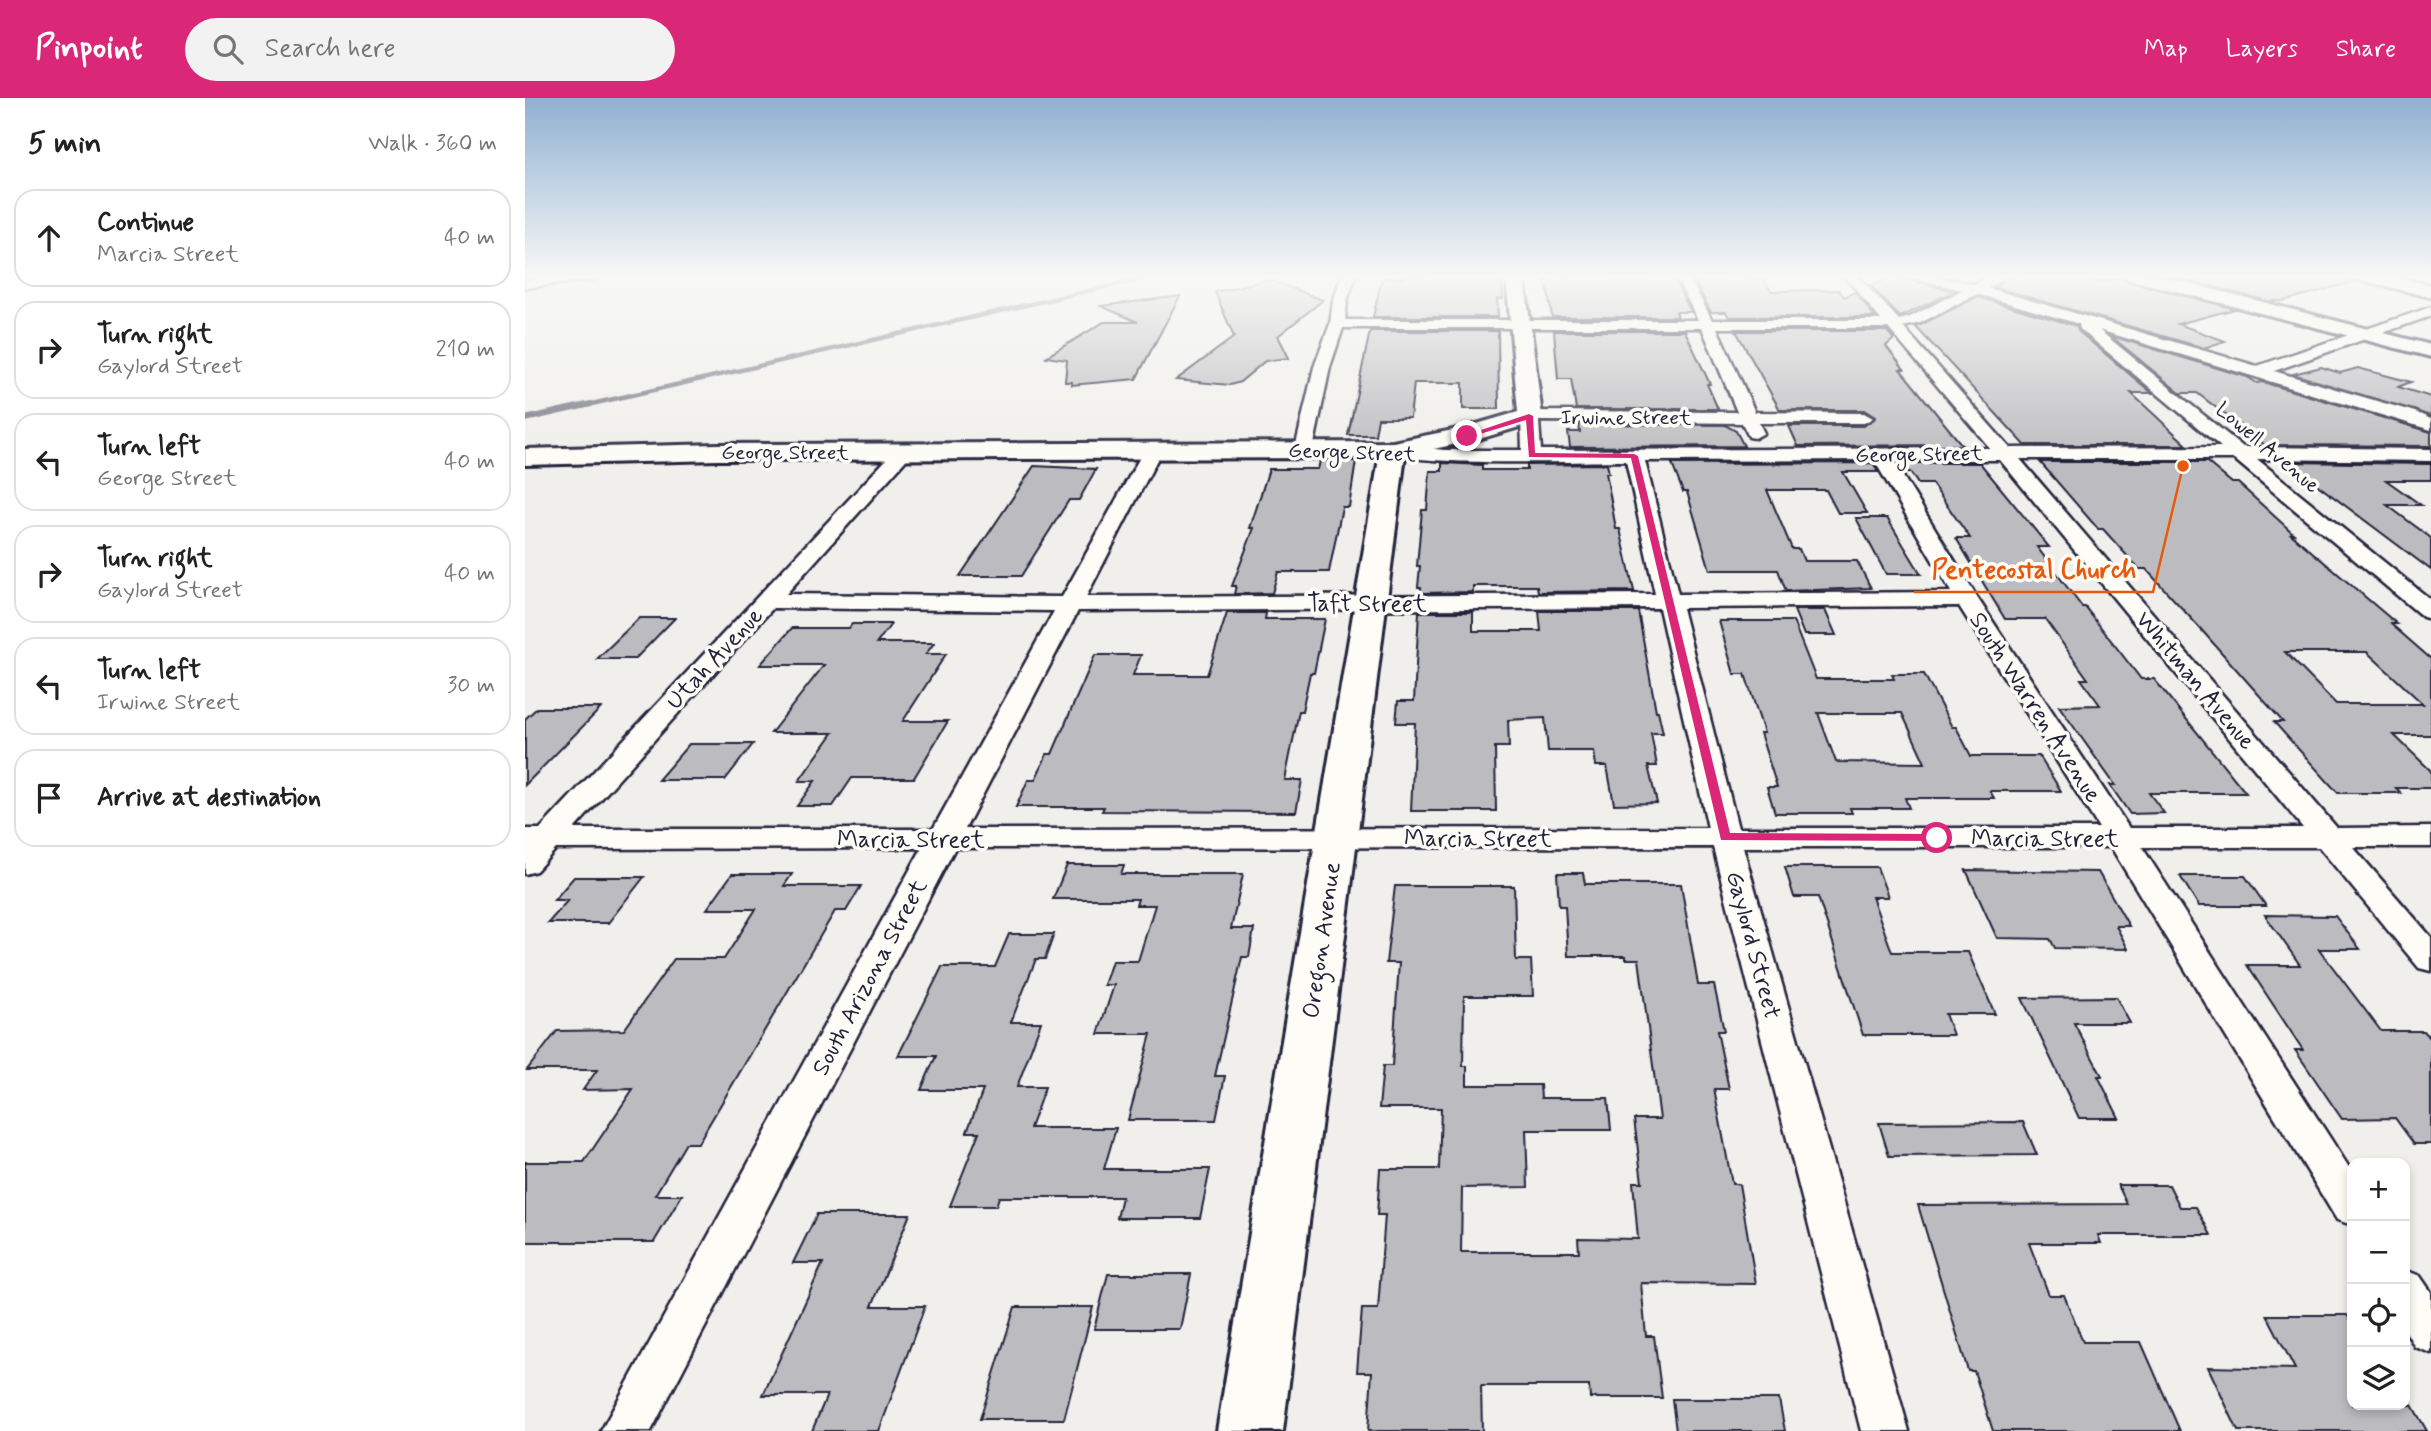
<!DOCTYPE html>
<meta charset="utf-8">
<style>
body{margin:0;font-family:Mynerve,sans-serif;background:#f2f2f2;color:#222}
.controls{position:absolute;right:21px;bottom:21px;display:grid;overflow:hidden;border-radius:14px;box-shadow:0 4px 10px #0003}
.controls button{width:63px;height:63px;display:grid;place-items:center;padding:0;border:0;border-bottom:2px solid #e0e0e0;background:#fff;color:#222;font:35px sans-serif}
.stop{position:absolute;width:21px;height:21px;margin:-16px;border:5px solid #db2777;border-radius:50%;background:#fff}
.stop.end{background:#db2777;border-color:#fff;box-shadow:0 2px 7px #0008}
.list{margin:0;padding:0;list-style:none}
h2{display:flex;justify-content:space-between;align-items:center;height:91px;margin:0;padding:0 28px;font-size:30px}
h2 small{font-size:23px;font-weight:400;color:#767676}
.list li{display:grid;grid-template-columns:46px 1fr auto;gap:21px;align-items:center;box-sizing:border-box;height:98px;margin:0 14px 14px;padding:0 14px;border:2px solid #e0e0e0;border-radius:21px}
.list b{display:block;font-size:26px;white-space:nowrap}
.list p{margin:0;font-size:23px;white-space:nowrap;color:#767676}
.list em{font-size:23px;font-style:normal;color:#767676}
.icon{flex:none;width:38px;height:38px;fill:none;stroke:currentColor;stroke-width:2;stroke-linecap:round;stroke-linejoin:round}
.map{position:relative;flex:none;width:1906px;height:1333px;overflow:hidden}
header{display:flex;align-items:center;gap:42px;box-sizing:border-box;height:98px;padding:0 35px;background:#db2777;color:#fff}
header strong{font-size:33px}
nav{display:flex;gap:38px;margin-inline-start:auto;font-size:24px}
.search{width:490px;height:63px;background:#f2f2f2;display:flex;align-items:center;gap:18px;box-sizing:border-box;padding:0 24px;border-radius:38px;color:#767676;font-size:26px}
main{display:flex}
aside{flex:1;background:#fff}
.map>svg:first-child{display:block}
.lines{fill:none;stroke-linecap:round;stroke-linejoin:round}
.stream-far1{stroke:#737381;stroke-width:4.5}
.stream{stroke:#737381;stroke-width:6}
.building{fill:#bcbcc0;stroke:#22223b;stroke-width:2;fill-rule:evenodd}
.street-casing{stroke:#22223b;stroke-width:5}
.secondary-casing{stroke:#22223b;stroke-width:6}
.primary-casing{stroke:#22223b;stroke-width:6}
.street{fill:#fdfcf7;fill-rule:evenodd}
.secondary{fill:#fdfcf7;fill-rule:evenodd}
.primary{fill:#fdfcf7;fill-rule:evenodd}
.route{fill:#db2777}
.labels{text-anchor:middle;stroke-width:7;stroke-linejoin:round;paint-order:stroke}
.far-street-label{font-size:21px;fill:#22223b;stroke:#fdfcf7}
.street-label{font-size:24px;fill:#22223b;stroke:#fdfcf7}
.leader{fill:none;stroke:#e8590c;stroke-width:2.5}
.callout-dot{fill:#e8590c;stroke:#fdfcf7;stroke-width:2.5}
.callout-label{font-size:26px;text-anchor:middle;font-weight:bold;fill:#e8590c;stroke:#fdfcf7;stroke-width:7;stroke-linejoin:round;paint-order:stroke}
</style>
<header>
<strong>Pinpoint</strong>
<div class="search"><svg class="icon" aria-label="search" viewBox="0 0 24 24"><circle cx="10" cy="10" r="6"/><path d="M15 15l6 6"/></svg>Search here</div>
<nav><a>Map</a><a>Layers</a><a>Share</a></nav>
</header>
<main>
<aside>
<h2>5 min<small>Walk · 360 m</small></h2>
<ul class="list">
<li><svg class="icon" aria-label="ahead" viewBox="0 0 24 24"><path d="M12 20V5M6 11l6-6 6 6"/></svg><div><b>Continue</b><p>Marcia Street</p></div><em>40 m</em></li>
<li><svg class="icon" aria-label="right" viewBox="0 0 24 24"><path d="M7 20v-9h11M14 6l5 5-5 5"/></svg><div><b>Turn right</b><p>Gaylord Street</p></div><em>210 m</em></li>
<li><svg class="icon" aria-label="left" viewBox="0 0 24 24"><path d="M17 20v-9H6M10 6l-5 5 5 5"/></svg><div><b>Turn left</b><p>George Street</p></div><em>40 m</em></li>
<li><svg class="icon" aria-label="right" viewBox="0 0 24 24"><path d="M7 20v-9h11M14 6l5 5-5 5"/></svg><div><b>Turn right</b><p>Gaylord Street</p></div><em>40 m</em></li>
<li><svg class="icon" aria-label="left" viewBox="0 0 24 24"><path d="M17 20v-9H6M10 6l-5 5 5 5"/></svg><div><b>Turn left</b><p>Irwine Street</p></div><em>30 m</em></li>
<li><svg class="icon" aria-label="arrive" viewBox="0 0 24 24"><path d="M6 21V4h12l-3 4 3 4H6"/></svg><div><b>Arrive at destination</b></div></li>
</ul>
</aside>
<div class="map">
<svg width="1906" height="1333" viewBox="0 0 1906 1333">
<rect width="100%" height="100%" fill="#f0efec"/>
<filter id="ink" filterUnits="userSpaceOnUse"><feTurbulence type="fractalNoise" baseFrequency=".0143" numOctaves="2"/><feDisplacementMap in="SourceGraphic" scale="14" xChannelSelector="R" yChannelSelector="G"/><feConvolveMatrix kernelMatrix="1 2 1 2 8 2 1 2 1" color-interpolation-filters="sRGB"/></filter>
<g filter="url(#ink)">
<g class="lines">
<polyline class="stream-far1" points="58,308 633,177"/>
<polyline class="stream" points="0,321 66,306"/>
</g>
<g class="building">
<polygon points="880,177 976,177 978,201 972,201 973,219 848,219 857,180 880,180"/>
<polygon points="1020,177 1148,179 1166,214 1151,214 1153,219 1027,219"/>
<polygon points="1180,177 1238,180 1246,193 1314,192 1319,199 1330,194 1350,219 1204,219 1201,214 1186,214 1167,179 1181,179"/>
<polygon points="1487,177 1553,177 1575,184 1594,180 1710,211 1653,226 1700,243 1679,250 1469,189"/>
<polygon points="1657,177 1826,177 1828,184 1759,203 1743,203 1656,181"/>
<polygon points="1369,178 1375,180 1430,193 1375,219 1346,188"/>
<polygon points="737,183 748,183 798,202 753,238 764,260 740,263 715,284 705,287 651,282 709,239 690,194"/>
<polygon points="655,198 611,281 547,287 547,284 540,284 542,262 521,259 579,224 613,224 576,208"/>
<polygon points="1452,199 1552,228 1553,233 1627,295 1606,295 1662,347 1500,347 1391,229"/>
<polygon points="845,233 973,233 974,311 938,311 938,285 889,285 885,320 853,320 850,337 823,337"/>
<polygon points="1029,233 1160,233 1185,286 1182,286 1193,311 1051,311 1046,281 1033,281"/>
<polygon points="1211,233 1362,233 1369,241 1361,248 1379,271 1375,271 1437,347 1273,348 1264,328 1339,328 1350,319 1339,312 1255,312"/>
<polygon points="1586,238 1722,279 1732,285 1737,284 1906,334 1906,348 1740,347 1672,295 1655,295"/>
<polygon points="1796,269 1815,275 1833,270 1886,284 1873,289 1906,299 1906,318 1768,276"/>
<polygon points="1054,326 1200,327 1211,333 1219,348 1045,349 1043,334 1055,334"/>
<polygon points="795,363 831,363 824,409 817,409 804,474 753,474 747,495 709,496 711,488 707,488 729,430 725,430 744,371 793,371"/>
<path d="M1515,364H1682L1707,385H1713L1769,436H1766L1872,526H1866L1906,561V637H1869L1906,673V690H1871L1876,695H1813L1749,624H1758L1673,528L1621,471H1614L1578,431H1573ZM1760,554H1842L1898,606H1811Z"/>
<polygon points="1762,364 1906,366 1906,382 1861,382 1896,407 1862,407 1906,440 1906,472"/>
<polygon points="917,365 957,367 957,372 1002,372 1002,367 1082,366 1084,375 1081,375 1091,431 1095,431 1109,493 1013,494 1012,488 948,488 948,494 896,495 896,489 893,489 895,468 892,468 897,412 902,412 905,373 917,373"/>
<polygon points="1348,365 1353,374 1318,374 1342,415 1313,415 1301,392 1242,392 1267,451 1274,451 1279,463 1332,463 1346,490 1261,493 1253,472 1185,472 1162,394 1158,394 1147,366"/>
<polygon points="1373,365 1455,365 1524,449 1512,449 1557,509 1560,509 1616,581 1629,581 1721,695 1624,695 1639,715 1605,716 1585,687 1590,687 1534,608 1575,607 1556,581 1563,581 1520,521 1480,521 1431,440 1445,440 1407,386 1393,386 1385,374 1379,374"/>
<polygon points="509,368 571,371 554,402 544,402 496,478 435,478"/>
<polygon points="1331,420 1362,420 1396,476 1361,476"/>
<polygon points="1269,512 1300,512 1311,537 1279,537"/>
<polygon points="1014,513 1113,513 1131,613 1133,613 1138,635 1126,635 1132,668 1123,668 1132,705 1089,706 1082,668 1071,668 1069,653 1023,653 1020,620 983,622 984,649 970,649 971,713 886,713 890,625 871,625 873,603 889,603 894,514 948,514 948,533 1016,533"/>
<polygon points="702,515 741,515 740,521 800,521 789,575 785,575 777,613 774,613 760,682 777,682 771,714 577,713 579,709 491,709 503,682 510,682 522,656 527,656 570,557 616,557 608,577 682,577"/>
<polygon points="114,520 150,520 110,561 72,561"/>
<path d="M1194,523H1268L1291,581H1369L1367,576H1399L1427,629H1431L1446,658H1514L1536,693H1465L1469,700H1380L1384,710H1325L1327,715H1250L1242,689H1252L1235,635H1239L1220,576H1209ZM1293,615H1377L1400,665L1311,664Z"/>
<polygon points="327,526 366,526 352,545 409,545 401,556 421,556 378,623 423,623 389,680 327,680 308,708 272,708 290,683 274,683 308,635 246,635 299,567 235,567 267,530 324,530"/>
<polygon points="12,610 76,610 0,687 0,621"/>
<polygon points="164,646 228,646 200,682 133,682"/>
<polygon points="542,767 599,767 596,776 718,776 706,831 729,831 724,859 717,859 690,978 700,978 691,1022 603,1022 626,936 573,936 589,887 579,887 587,863 613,863 630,807 611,807 613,801 528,801"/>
<polygon points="1260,769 1352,769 1363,799 1347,799 1367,854 1443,854 1470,916 1420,916 1428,937 1338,937 1293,799 1269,799"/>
<polygon points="1441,772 1573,774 1604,828 1591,828 1603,851 1530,850 1525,841 1472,840"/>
<polygon points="1032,775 1058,775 1060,786 1156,786 1173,887 1189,887 1199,933 1192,933 1204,991 1189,991 1207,1086 1214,1086 1231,1186 1116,1185 1121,1238 1129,1238 1137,1300 1065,1300 1064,1288 956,1288 957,1333 843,1333 847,1274 832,1274 837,1211 853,1211 860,1117 852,1117 855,1071 914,1071 916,1010 854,1010 858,968 867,968 874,865 861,865 870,788 989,788 991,862 1006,862 1008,898 939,898 938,968 942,968 942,987 1015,987 1016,1000 1083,1000 1086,1032 1001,1032 1003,1089 937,1090 936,1154 1054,1154 1053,1140 1113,1141 1108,1084 1117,1084 1109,1021 1135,1021 1114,861 1101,861 1101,858 1043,858 1040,808 1034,808"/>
<polygon points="207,776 267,776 259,788 336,788 321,813 310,813 173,1045 161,1045 130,1097 157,1097 129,1144 0,1144 0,1064 59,1064 108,991 58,992 72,972 2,972 32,933 99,932 149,861 199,861 231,811 182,811"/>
<polygon points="1655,778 1720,778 1741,808 1674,808"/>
<polygon points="49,779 119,779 83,825 23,825 43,802 29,802"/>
<polygon points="1740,817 1810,818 1835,851 1794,851 1856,933 1899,933 1906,941 1906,1046 1889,1046 1870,1020 1817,1021 1770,952 1778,952 1722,867 1775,867"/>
<polygon points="484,836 529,836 520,861 511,861 486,924 516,924 492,989 520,989 505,1030 591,1030 579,1071 685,1071 675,1120 592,1120 597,1099 474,1099 471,1108 425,1108 454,1034 442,1034 458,992 396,992 411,958 373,958 417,869 470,869"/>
<polygon points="1591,899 1605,925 1549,925 1577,978 1573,978 1594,1020 1554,1020 1497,900"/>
<polygon points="1498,1024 1512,1057 1364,1058 1354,1025"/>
<polygon points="1593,1087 1644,1087 1655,1109 1671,1109 1686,1137 1573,1137 1576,1145 1504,1145 1524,1197 1539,1197 1558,1244 1616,1244 1655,1333 1468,1333 1449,1273 1443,1273 1393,1107 1602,1106"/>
<polygon points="292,1116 385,1116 347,1208 400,1208 354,1333 287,1333 302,1297 238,1297 298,1165 268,1165"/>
<polygon points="583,1176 666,1176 655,1231 569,1231"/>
<polygon points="490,1209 568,1209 539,1321 455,1321"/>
<polygon points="1742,1217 1822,1217 1827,1225 1827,1307 1887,1307 1902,1333 1713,1333 1683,1269 1770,1271"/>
<polygon points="1147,1301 1254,1301 1260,1333 1151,1333"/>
</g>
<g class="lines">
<g class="street-casing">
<g id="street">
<polygon points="37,177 77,177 71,181 0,190 0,182"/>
<path d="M817,177H831L822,203L820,222H1173L1150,177H1163L1187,222H1356L1319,177H1332L1374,222L1385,219L1437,192L1376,177H1403L1449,186L1467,177H1484L1463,190L1732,268L1906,209V218L1749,273L1890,314L1906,321V332L1574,232L1718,349L1906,351V363L1732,361L1906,502V521L1898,519L1709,361H1495L1812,730L1906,729V749H1828L1906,839V873L1894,870L1794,749H1617L1827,1074V1127L1812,1122L1586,749H1218L1384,1333H1336L1188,749L430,750L126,1333H76L397,750L31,751L11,773L0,776V731H15L372,350L379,348L388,354L261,496L537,499L619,352L628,346L637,352L561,499L1130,496L1101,363C1067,363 874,370 859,352L868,346L919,352H997L996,318L1005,313L1212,314L1177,230H818L805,269L788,351L779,357L770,351L789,269L805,226L808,203ZM1452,196L1554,226L1555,231L1696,349L1485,350L1378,229L1395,225ZM1192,230H1363L1465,350L1016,352L1014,323L1217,325L1224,339L1230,340L1239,335L1234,325H1339L1348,320L1339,315L1230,314ZM1349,362L1426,494L1153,496L1120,363ZM1368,362H1475L1778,730H1604L1453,501ZM1434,508L1574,730H1213L1157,510ZM248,510L529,513L408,731H49ZM1134,510L1183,730L440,731L553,513Z"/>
<polygon points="1880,1172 1895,1178 1906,1194 1906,1255 1890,1249 1880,1232"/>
</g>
</g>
<g class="secondary-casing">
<g id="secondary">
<polygon points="981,177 999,177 1017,318 1014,323 951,342 880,357 758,1333 692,1333 854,360 193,362 0,367 0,351 193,346 868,344 938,330 993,314"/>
<polygon points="1828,177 1862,177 1906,187 1906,199 1831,181"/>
</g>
</g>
<g class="primary-casing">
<polygon id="primary" points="1600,177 1632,177 1906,247 1906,259 1603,181"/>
</g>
<use href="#street" class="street"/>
<use href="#secondary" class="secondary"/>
<use href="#primary" class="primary"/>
</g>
</g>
<linearGradient id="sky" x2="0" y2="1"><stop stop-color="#8fb0d2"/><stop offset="0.49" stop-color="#f8f8f6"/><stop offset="1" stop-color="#f8f8f6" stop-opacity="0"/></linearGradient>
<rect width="1906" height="364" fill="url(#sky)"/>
<polygon class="route" points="1004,316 1008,318 1010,355 1109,356 1113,358 1205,735 1412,736 1418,740 1416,743 1196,742 1106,360 1004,359 1001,322 945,339 938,338"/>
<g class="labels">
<g class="far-street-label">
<text x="1101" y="326">Irwine Street</text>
<text transform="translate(1743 349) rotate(40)" y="7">Lowell Avenue</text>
<text x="260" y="361">George Street</text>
<text transform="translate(827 354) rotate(2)" y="7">George Street</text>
<text transform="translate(1394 356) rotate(-1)" y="7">George Street</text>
</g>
<g class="street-label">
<text x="842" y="513">Taft Street</text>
<text transform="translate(189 560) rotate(-47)" y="8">Utah Avenue</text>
<text transform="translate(1671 582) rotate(50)" y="8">Whitman Avenue</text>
<text transform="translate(1511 609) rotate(57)" y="8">South Warren Avenue</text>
<text x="953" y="748">Marcia Street</text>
<text x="1520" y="748">Marcia Street</text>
<text x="386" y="749">Marcia Street</text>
<text transform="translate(796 842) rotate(-82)" y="8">Oregon Avenue</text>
<text transform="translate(1229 847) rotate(75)" y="8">Gaylord Street</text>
<text transform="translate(344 879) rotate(-62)" y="8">South Arizona Street</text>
</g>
</g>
<path class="leader" d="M1658 368L1628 494H1389"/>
<circle class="callout-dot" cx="1658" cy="368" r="7"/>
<g class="callout-label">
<text x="1509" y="480">Pentecostal Church</text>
</g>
</svg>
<div class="controls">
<button>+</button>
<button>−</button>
<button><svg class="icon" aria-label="locate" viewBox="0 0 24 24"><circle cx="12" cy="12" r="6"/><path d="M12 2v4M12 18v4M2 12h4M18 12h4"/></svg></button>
<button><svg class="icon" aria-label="layers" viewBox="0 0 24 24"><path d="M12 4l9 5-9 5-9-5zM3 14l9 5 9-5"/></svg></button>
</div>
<div class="stop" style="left:1412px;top:740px"></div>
<div class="stop end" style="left:942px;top:338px"></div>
</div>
</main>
